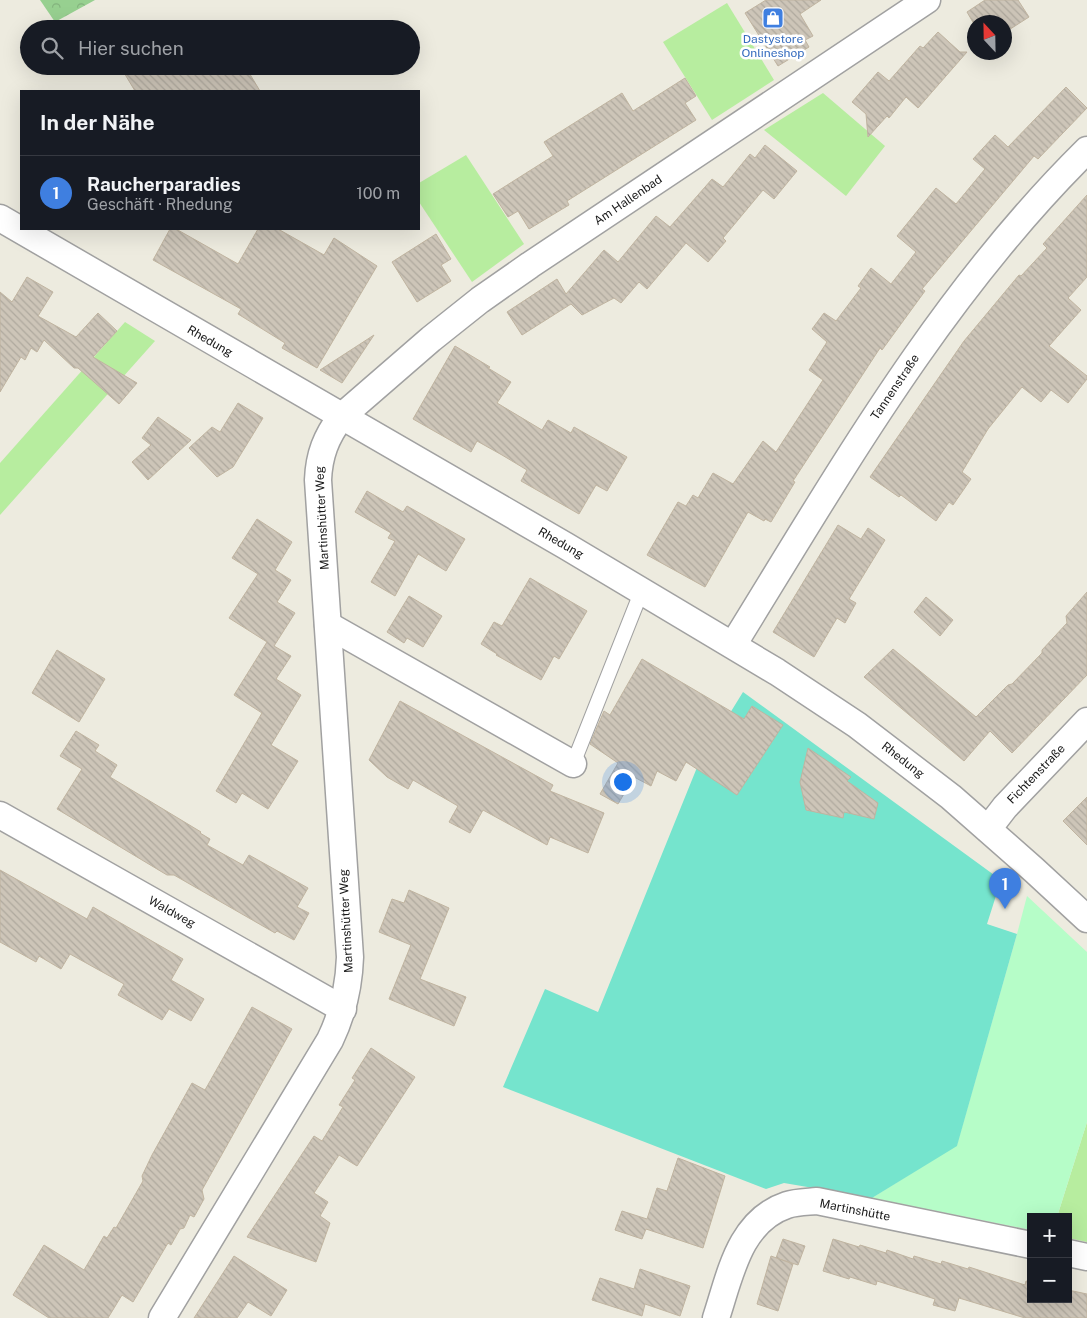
<!DOCTYPE html>
<html lang="de">
<meta charset="utf-8">
<style>
body{margin:0;font-family:"Public Sans",sans-serif;background:#242831;color:#f1f3f6}
.controls{position:absolute;right:15px;bottom:15px;display:grid;overflow:hidden;border-radius:0px;box-shadow:0 5px 20px #0002}
.controls button{width:45px;height:45px;display:grid;place-items:center;padding:0;border:0;border-bottom:1px solid #363941;background:#171b24;color:#f1f3f6;font:25px sans-serif}
.compass{position:absolute;left:967px;top:15px;width:45px;height:45px;border-radius:50%;background:#171b24;box-shadow:0 5px 20px #0002;rotate:338deg}
.you{position:absolute;left:622px;top:781px;width:18px;height:18px;margin:-12px;border:4px solid #fff;border-radius:50%;background:#1a73e8;box-shadow:0 0 0 8px #1a73e833}
.badge{display:grid;place-items:center;width:32px;height:32px;border-radius:50%;background:#d93025;color:#fff;font-size:16px;font-weight:700}
.pin{position:absolute;translate:-50% -41px;filter:drop-shadow(0 1px 2px #0008)}
.pin::after{content:'';position:absolute;top:26px;width:18px;height:15px;background:inherit;clip-path:polygon(0 0,100% 0,50% 100%)}
.list{margin:0;padding:0;list-style:none}
h2{display:flex;justify-content:space-between;align-items:center;height:65px;margin:0;padding:0 20px;font-size:21px}
h2 small{font-size:16px;font-weight:400;color:#9ea1a6}
.list li{display:grid;grid-template-columns:32px 1fr auto;gap:15px;align-items:center;box-sizing:border-box;height:75px;padding:0 20px;border-top:1px solid #363941}
.list b{display:block;font-size:19px;white-space:nowrap}
.list p{margin:0;font-size:16px;white-space:nowrap;color:#9ea1a6}
.list em{font-size:16px;font-style:normal;color:#9ea1a6}
.icon{flex:none;width:28px;height:28px;fill:none;stroke:currentColor;stroke-width:2;stroke-linecap:round;stroke-linejoin:round}
.map{position:relative;flex:none;width:1087px;height:1318px;overflow:hidden}
.search{position:absolute;background:#171b24;box-shadow:0 5px 20px #0002;left:20px;top:20px;width:400px;height:55px;display:flex;align-items:center;gap:12px;box-sizing:border-box;padding:0 18px;border-radius:28px;color:#9ea1a6;font-size:19px}
.panel{position:absolute;background:#171b24;box-shadow:0 5px 20px #0002;left:20px;top:90px;width:400px;height:140px;border-radius:0px}
.map>svg:first-child{display:block}
.grass{fill:#b7ed9f}
.forest{fill:url(#forest-crowns)}
.park{fill:#b6fdc8}
.pitch{fill:#75e4cd}
.building{fill:url(#building-back-hatch);stroke:#c0b4a0}
.lines{fill:none;stroke-linecap:round;stroke-linejoin:round}
.lane-casing{stroke:#a1a1a1;stroke-width:16}
.street-casing{stroke:#a1a1a1;stroke-width:29}
.lane{stroke:#fff;stroke-width:14}
.street{stroke:#fff;stroke-width:26}
.labels{text-anchor:middle;stroke-width:5;stroke-linejoin:round;paint-order:stroke}
.shop-label{font-size:12px;fill:#366cbe;stroke:#fff}
.street-label{font-size:12px;fill:#1a1a1a;stroke:#fff}
</style>
<div class="map">
<svg width="1087" height="1318" viewBox="0 0 1087 1318">
<defs>
<pattern id="forest-crowns" width="20" height="18" patternUnits="userSpaceOnUse" patternTransform="scale(1.25)"><rect width="20" height="18" fill="#97d090"/><path d="M2 6a3 3 0 1 1 6 0M12 15a3 3 0 1 1 6 0" fill="none" stroke="#82b27c"/></pattern>
<pattern id="building-back-hatch" width="6" height="6" patternUnits="userSpaceOnUse" patternTransform="scale(1.25)"><rect width="6" height="6" fill="#cdc5b8"/><path d="M-1 5l2 2M0 0l6 6M5-1l2 2" fill="none" stroke="#afa99e"/></pattern>
</defs>
<rect width="100%" height="100%" fill="#edebdf"/>
<g class="grass">
<polygon points="727,3 774,80 712,120 663,42"/>
<polygon points="823,93 885,146 846,196 764,130"/>
<polygon points="466,155 524,244 472,282 419,202 419,183"/>
<polygon points="125,322 155,341 0,515 0,463"/>
<polygon points="1087,1122 1087,1242 1068,1238 1068,1217 1057,1217"/>
</g>
<polygon class="forest" points="40,0 95,0 55,22"/>
<polygon class="park" points="1027,896 1087,952 1087,1122 1057,1217 1031,1217 1031,1230 872,1198 957,1145 1017,934"/>
<polygon class="pitch" points="743,692 1001,880 987,924 1017,934 957,1146 872,1198 784,1183 766,1189 503,1087 545,989 598,1012 698,765"/>
<g class="building">
<polygon points="766,0 821,0 800,14 813,36 805,40 809,47 778,66 745,13"/>
<polygon points="985,0 1018,0 1029,17 1004,33 1004,22 974,22 974,24 967,12"/>
<polygon points="938,32 960,52 967,52 918,108 906,97 889,118 887,116 868,137 866,114 852,102 878,72 889,81 920,46 923,48"/>
<polygon points="120,66 245,66 260,91 135,91"/>
<polygon points="685,78 696,96 685,103 696,120 567,201 569,205 529,229 518,211 508,217 493,194 553,156 544,142 622,93 633,111"/>
<polygon points="1066,87 1087,108 1038,159 1034,156 922,289 925,291 882,350 880,348 793,481 795,482 771,522 765,519 764,521 748,512 705,587 647,555 678,502 686,506 693,495 698,498 713,473 733,484 763,441 776,452 823,380 809,370 827,342 812,329 824,313 836,321 861,288 858,286 871,268 891,284 916,252 897,236 936,188 956,204 985,169 973,159 995,135 1008,147"/>
<polygon points="765,145 797,171 774,199 763,190 723,238 726,241 708,262 686,243 647,289 639,282 621,303 614,298 582,315 571,304 522,335 507,312 557,279 566,294 604,250 618,262 656,216 670,227 712,179 723,187 750,154 755,158"/>
<polygon points="1087,195 1087,277 1068,298 1081,310 1049,346 1087,376 1087,379 1068,403 1051,390 1041,402 1022,387 988,429 962,472 971,479 953,505 949,502 936,521 901,495 899,497 870,477 964,341 1019,275 1021,276 1047,248 1043,244"/>
<polygon points="170,229 176,229 238,264 258,229 278,229 324,255 334,238 377,266 317,368 282,348 285,343 238,314 241,309 153,260"/>
<polygon points="436,234 451,259 441,265 451,281 417,302 392,262"/>
<polygon points="27,277 53,292 38,316 76,337 98,313 117,331 93,357 137,383 119,404 78,368 74,368 44,340 37,352 31,348 25,360 21,357 0,392 0,292 12,302"/>
<polygon points="374,335 342,383 320,370"/>
<polygon points="455,346 490,367 488,368 511,382 497,403 542,430 548,420 571,433 574,427 627,457 607,491 596,485 579,514 521,481 527,470 502,455 477,441 471,452 413,419"/>
<polygon points="238,403 263,418 233,467 217,477 189,448 212,427 220,432"/>
<polygon points="158,417 191,440 148,480 132,462 151,445 142,438"/>
<polygon points="367,491 403,512 407,506 465,539 446,571 418,554 395,596 371,582 395,541 388,538 391,533 355,512"/>
<polygon points="257,519 292,542 275,570 291,580 277,602 295,613 274,646 291,656 276,679 301,695 271,745 298,761 268,809 242,793 236,803 216,791 262,713 234,695 267,642 229,618 258,574 232,558"/>
<polygon points="838,525 861,539 868,528 885,540 849,599 856,603 845,623 837,618 814,657 773,632"/>
<polygon points="530,578 587,611 559,659 554,656 541,680 496,655 497,654 481,644 494,622 502,626"/>
<polygon points="1087,592 1087,675 1012,753 990,731 964,761 864,677 893,649 976,717 1008,685 1012,684 1042,653 1042,650 1067,623 1066,616"/>
<polygon points="409,596 442,616 423,647 407,638 404,643 387,632"/>
<polygon points="926,597 953,620 940,636 914,612"/>
<polygon points="57,650 105,679 79,722 32,693"/>
<polygon points="642,659 744,719 752,706 783,725 737,795 686,762 676,781 657,771 651,786 634,777 618,804 600,794 618,763 590,744 604,711 610,715"/>
<polygon points="400,701 553,785 550,791 604,813 588,853 550,837 547,845 483,810 470,833 449,822 458,806 413,780 408,789 387,777 369,760"/>
<polygon points="76,731 99,745 95,751 117,765 110,777 201,832 200,833 210,839 207,845 243,865 249,855 308,888 297,907 309,913 294,940 277,931 275,933 174,875 167,875 57,809 82,769 60,756"/>
<polygon points="808,748 851,777 847,781 878,803 874,819 844,812 843,818 806,810 800,782"/>
<polygon points="1087,797 1087,845 1063,821"/>
<polygon points="0,870 87,919 93,907 183,959 171,980 204,999 191,1021 169,1009 162,1020 118,995 124,984 70,954 61,969 39,956 36,962 0,942"/>
<polygon points="409,890 449,908 420,979 466,997 454,1026 389,999 411,945 379,932 392,899 404,903"/>
<polygon points="252,1007 292,1029 202,1190 204,1199 194,1217 190,1215 184,1228 180,1229 171,1245 168,1243 133,1302 122,1295 108,1318 49,1318 13,1295 44,1245 84,1270 104,1236 107,1238 114,1227 116,1228 143,1181 142,1176 152,1155 192,1083 205,1090"/>
<polygon points="371,1048 415,1077 357,1166 339,1155 314,1193 328,1202 320,1216 330,1223 316,1262 247,1237 314,1136 322,1141 343,1107 339,1105 355,1080 352,1078"/>
<polygon points="678,1158 725,1176 703,1248 646,1229 642,1239 615,1230 622,1211 647,1219 657,1188 667,1191"/>
<polygon points="783,1239 805,1246 798,1265 776,1258"/>
<polygon points="833,1239 859,1247 860,1245 886,1253 887,1250 913,1259 914,1256 941,1264 942,1261 968,1269 969,1267 1025,1285 1026,1281 1031,1282 1031,1299 1068,1299 1068,1290 1087,1294 1087,1318 1025,1318 959,1298 955,1311 933,1305 935,1299 877,1281 876,1285 850,1277 849,1279 823,1271"/>
<polygon points="234,1256 287,1290 271,1316 248,1302 237,1318 194,1318"/>
<polygon points="771,1256 793,1264 778,1311 757,1304"/>
<polygon points="640,1269 690,1286 680,1316 645,1304 642,1316 592,1300 600,1278 634,1289"/>
</g>
<g class="lines">
<g class="lane-casing">
<polyline id="lane" points="573,764 642,590"/>
</g>
<g class="street-casing">
<g id="street">
<polyline points="0,218 566,546 777,672 857,725 951,797 1034,870 1087,919"/>
<polyline points="328,625 573,764"/>
<path d="M733,645C840,472 941,294 1087,150"/>
<polyline points="0,815 343,1009"/>
<polyline points="988,829 1005,807 1087,721"/>
<polyline points="1068,1253 1087,1257"/>
<path d="M162,1318L330,1040C343,1013 349,987 350,957L318,480C319,455 326,437 341,417L431,339L480,300L530,265L927,0"/>
<path d="M716,1318C730,1276 739,1221 787,1205C796,1202 807,1202 817,1201L1031,1245"/>
</g>
</g>
<use href="#lane" class="lane"/>
<use href="#street" class="street"/>
</g>
<defs>
<g id="shop-square" transform="scale(1.125)"><rect x="-9" y="-9" width="18" height="18" rx="4" fill="#3f7fe0" stroke="#fff"/><path d="M-5-2.5h2.3a2.7 3.5 0 0 1 5.4 0H5L5.5 6h-11ZM-1.5-2.5h3a1.5 2.3 0 0 0-3 0Z" fill="#fff"/></g>
</defs>
<g fill-rule="evenodd">
<use href="#shop-square" x="773" y="18"/>
</g>
<g class="labels">
<g class="shop-label">
<text x="773" y="43">Dastystore<tspan x="773" dy="14">Onlineshop</tspan></text>
</g>
<g class="street-label">
<text transform="translate(628 200) rotate(-34)" y="4">Am Hallenbad</text>
<text transform="translate(210 341) rotate(30)" y="4">Rhedung</text>
<text transform="translate(895 387) rotate(-56)" y="4">Tannenstraße</text>
<text transform="translate(322 518) rotate(-93)" y="4">Martinshütter Weg</text>
<text transform="translate(561 543) rotate(30)" y="4">Rhedung</text>
<text transform="translate(903 760) rotate(38)" y="4">Rhedung</text>
<text transform="translate(1036 774) rotate(-46)" y="4">Fichtenstraße</text>
<text transform="translate(172 912) rotate(29)" y="4">Waldweg</text>
<text transform="translate(346 921) rotate(-93)" y="4">Martinshütter Weg</text>
<text transform="translate(855 1210) rotate(11)" y="4">Martinshütte</text>
</g>
</g>
</svg>
<div class="controls">
<button>+</button>
<button>−</button>
</div>
<svg class="compass" viewBox="-18 -18 36 36"><path d="M0-13l5 13h-10z" fill="#e53935"/><path d="M0 13l5-13h-10z" fill="#9ea1a6"/></svg>
<div class="you"></div>
<div class="pin badge" style="left:1005px;top:909px;background:#3f7fe0">1</div>
<div class="search"><svg class="icon" aria-label="search" viewBox="0 0 24 24"><circle cx="10" cy="10" r="6"/><path d="M15 15l6 6"/></svg>Hier suchen</div>
<section class="panel">
<h2>In der Nähe<small></small></h2>
<ul class="list">
<li><span class="badge" style="background:#3f7fe0">1</span><div><b>Raucherparadies</b><p>Geschäft · Rhedung</p></div><em>100 m</em></li>
</ul>
</section>
</div>
